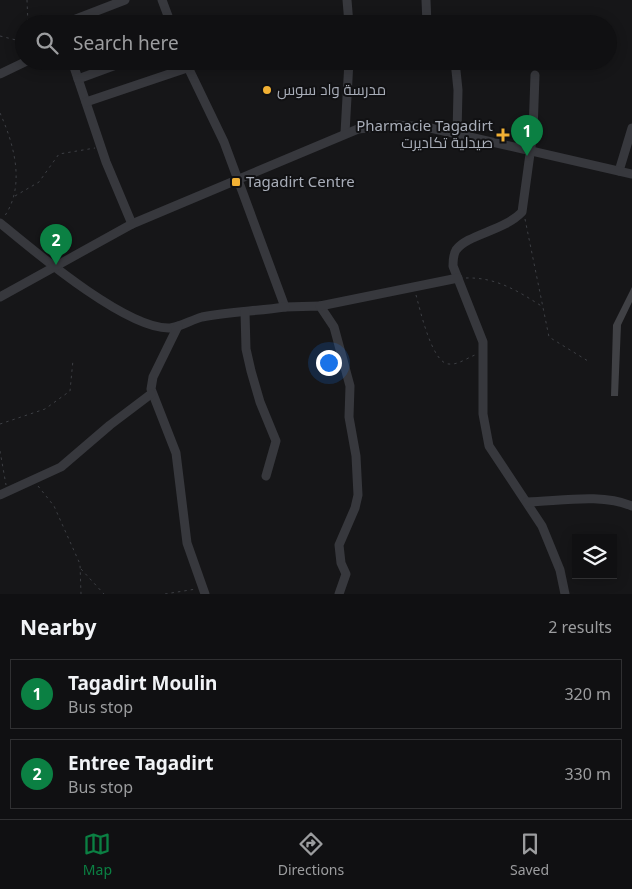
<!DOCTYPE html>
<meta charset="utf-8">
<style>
body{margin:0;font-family:"Noto Sans",Cairo,sans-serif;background:#1e1e20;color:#f1f3f6}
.controls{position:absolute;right:15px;bottom:15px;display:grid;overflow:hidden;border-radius:0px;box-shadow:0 2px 12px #0003}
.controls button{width:45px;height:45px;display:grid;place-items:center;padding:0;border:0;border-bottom:1px solid #303032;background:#101012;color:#f1f3f6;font:25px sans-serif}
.you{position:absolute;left:328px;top:362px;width:18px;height:18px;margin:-12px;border:4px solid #fff;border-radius:50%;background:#1a73e8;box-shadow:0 0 0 8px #1a73e833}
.badge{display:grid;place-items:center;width:32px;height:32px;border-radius:50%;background:#0b8043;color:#fff;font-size:16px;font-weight:700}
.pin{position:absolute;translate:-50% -41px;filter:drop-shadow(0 1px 2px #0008)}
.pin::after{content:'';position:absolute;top:26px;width:18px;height:15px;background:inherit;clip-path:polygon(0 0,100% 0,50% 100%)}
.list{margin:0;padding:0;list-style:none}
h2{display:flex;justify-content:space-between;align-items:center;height:65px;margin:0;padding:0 20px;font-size:21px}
h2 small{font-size:16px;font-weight:400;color:#9c9d9f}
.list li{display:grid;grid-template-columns:32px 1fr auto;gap:15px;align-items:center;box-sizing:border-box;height:70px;margin:0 10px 10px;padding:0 10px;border:1px solid #303032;border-radius:0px}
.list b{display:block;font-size:19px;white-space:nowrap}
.list p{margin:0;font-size:16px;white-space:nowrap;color:#9c9d9f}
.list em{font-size:16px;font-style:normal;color:#9c9d9f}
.icon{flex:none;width:28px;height:28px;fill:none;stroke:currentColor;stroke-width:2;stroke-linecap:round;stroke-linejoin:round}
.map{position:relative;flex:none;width:632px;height:594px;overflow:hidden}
.search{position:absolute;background:#101012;box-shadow:0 2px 12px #0003;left:15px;right:15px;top:15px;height:55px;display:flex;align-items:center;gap:12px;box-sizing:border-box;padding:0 18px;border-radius:28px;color:#9c9d9f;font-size:19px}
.sheet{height:225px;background:#101012}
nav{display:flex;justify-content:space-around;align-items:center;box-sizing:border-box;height:70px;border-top:1px solid #303032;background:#101012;font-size:14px;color:#9c9d9f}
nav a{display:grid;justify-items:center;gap:2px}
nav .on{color:#0b8043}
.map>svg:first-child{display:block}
.building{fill:#404145}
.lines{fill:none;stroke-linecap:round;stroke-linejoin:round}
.path{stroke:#3d3f44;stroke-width:1;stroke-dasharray:2.5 4;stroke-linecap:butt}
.minor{stroke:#37383d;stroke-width:9}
.poi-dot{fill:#f2b134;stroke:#111113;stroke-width:2}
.labels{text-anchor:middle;stroke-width:4;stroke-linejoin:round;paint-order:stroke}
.poi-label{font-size:15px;fill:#a8adb8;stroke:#111113;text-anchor:start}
</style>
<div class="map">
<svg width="632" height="594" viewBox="0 0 632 594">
<rect width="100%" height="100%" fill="#161618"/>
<polygon class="building" points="632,287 632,302 621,325 618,396 611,396 613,325"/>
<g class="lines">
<g class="path">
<polyline points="27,0 28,24"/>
<polyline points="0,36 24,42"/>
<polyline points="533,61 534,68"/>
<path d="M0,113C14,144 26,186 4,217"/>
<polyline points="15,196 39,182 59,154 95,148"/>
<polyline points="525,219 549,337 588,361"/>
<path d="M466,278C496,277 518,291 543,307"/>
<path d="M416,295C420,309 432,364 449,364C458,365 467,358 475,355"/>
<polyline points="0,424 45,409 70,391 73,360"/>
<polyline points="0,451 6,485"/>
<polyline points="38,486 54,506 80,564 81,594"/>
<polyline points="81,569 104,594"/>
<polyline points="165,594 196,589"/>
</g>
<g class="minor">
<polyline points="162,0 171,24"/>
<polyline points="347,0 349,24"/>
<polyline points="426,0 427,24"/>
<polyline points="63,24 125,0"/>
<polyline points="72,61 106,162 132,224"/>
<polyline points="185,61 224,142 285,307 320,306 334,327 350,386 349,417 356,456 358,495 355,508 339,545 341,563 346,574 339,594"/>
<polyline points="455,61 458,90 457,134"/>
<polyline points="0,74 27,61"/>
<path d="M535,75L533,132L522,212C504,231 468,234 456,250C453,255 453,260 453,266L483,342V414L489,446L542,526L560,570L565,594"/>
<polyline points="78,79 127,61"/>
<polyline points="86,102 187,68"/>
<polyline points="345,133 349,61"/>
<polyline points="619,171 632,128"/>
<path d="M0,223C34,251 127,330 170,328C181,327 191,320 202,317C229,312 258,311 285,307"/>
<polyline points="0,297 132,224 358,129 397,125 426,127 632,174"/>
<polyline points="320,306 458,278"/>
<polyline points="245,312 246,349 251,371 260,402 276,441 266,476"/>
<polyline points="178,326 153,377 151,389 176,453 187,543 205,594"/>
<polyline points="0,495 61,467 110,425 151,394"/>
<path d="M527,502C561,501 601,493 632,506"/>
</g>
</g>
<g class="poi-dot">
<circle cx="267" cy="90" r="5"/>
<path d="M500.5 127.5h5v5h5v5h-5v5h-5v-5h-5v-5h5z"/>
<rect x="231" y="177" width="10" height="10" rx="2.5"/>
</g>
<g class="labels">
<g class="poi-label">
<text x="277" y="95">مدرسة واد سوس</text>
<text x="493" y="131" text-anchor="end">Pharmacie Tagadirt<tspan x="493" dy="17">صيدلية تكاديرت</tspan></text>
<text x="246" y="187">Tagadirt Centre</text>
</g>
</g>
</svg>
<div class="controls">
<button><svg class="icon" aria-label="layers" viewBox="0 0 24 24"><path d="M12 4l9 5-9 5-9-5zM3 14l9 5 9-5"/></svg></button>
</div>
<div class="you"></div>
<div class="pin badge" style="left:527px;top:156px">1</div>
<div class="pin badge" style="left:56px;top:265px">2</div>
<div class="search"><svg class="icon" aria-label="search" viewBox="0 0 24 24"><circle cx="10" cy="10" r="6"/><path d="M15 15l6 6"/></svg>Search here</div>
</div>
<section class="sheet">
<h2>Nearby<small>2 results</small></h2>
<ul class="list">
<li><span class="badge">1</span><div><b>Tagadirt Moulin</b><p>Bus stop</p></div><em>320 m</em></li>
<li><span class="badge">2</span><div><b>Entree Tagadirt</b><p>Bus stop</p></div><em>330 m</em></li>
</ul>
</section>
<nav>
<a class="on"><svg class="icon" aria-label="map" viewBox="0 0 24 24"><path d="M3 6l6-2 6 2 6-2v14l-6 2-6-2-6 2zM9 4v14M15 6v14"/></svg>Map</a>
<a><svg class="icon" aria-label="directions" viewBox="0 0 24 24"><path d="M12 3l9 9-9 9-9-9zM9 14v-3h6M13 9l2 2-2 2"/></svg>Directions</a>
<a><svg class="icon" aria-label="saved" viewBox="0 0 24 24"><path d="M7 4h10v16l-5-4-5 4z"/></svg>Saved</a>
</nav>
